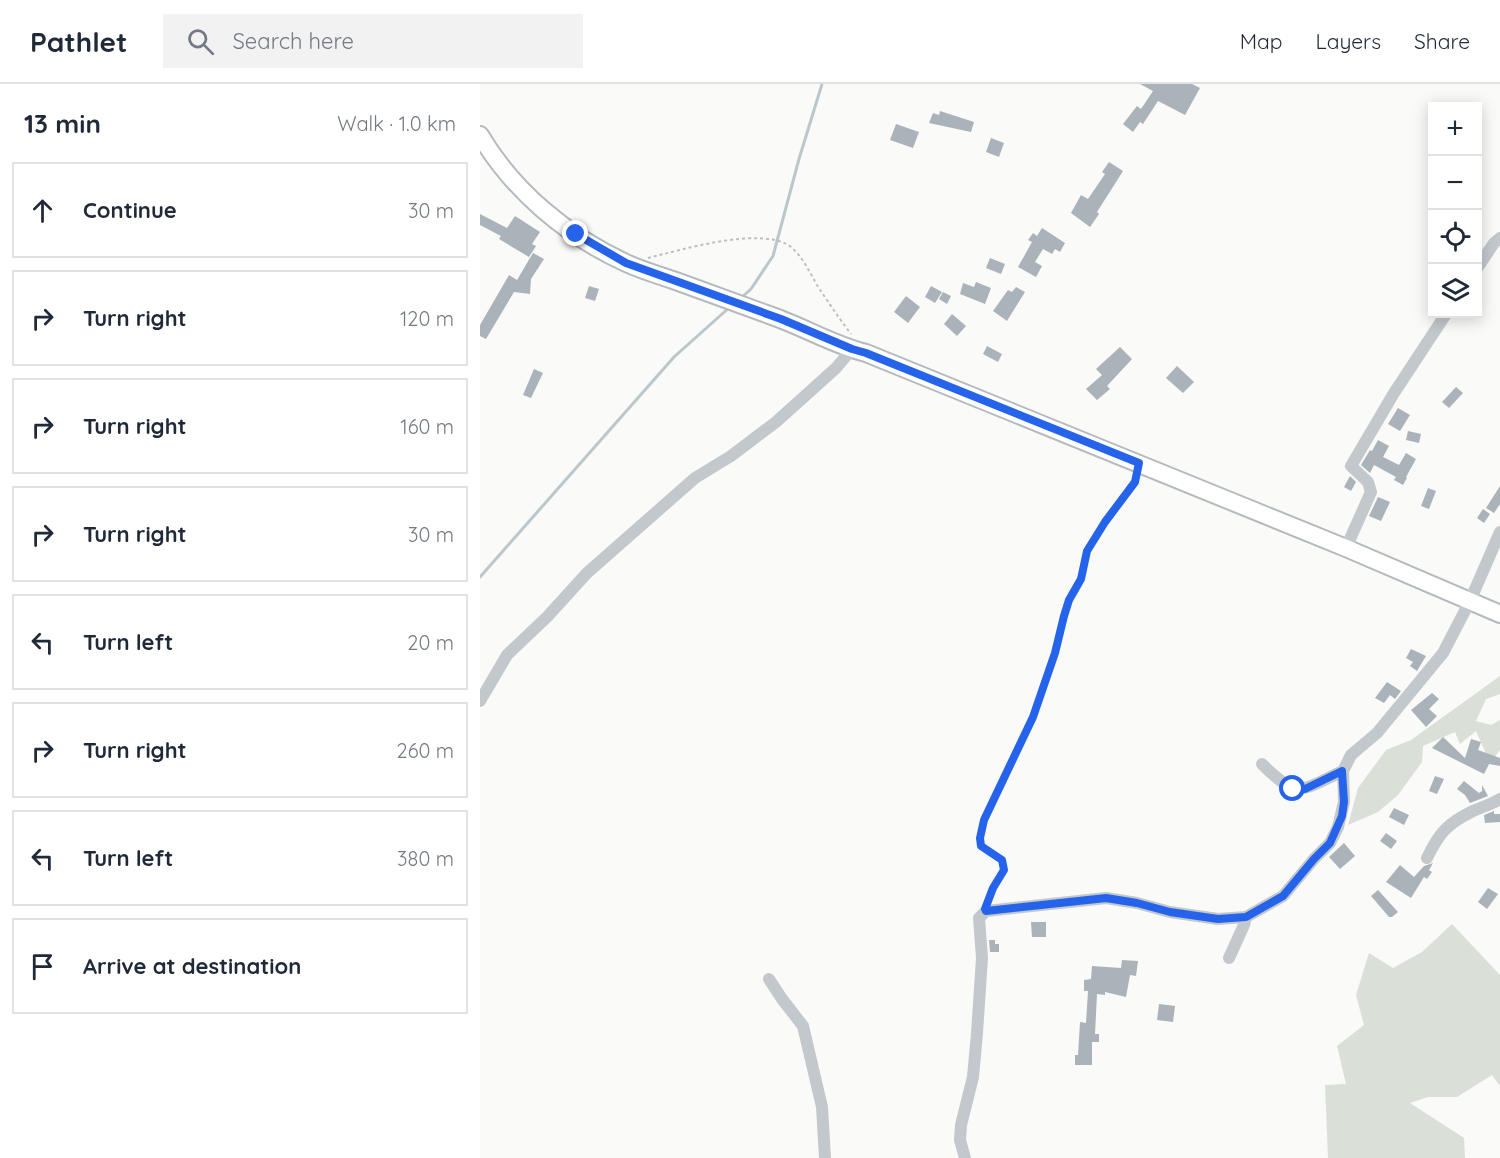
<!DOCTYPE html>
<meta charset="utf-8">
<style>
body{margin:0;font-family:Quicksand,sans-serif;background:#f2f2f3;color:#1f2937}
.controls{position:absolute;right:18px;top:18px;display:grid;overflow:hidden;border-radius:0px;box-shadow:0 3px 15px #0003}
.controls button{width:54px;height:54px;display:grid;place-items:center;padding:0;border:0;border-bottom:2px solid #e0e1e3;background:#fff;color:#1f2937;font:30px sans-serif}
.stop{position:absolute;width:18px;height:18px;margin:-14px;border:4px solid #2563eb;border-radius:50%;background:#fff}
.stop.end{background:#2563eb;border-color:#fff;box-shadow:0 2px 6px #0008}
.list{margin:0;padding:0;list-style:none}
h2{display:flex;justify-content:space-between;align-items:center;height:78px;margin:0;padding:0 24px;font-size:26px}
h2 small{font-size:20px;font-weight:400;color:#747a83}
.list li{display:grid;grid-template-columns:39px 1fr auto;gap:18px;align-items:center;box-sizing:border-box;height:96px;margin:0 12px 12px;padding:0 12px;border:2px solid #e0e1e3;border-radius:0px}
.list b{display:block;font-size:22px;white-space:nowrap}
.list em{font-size:20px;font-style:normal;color:#747a83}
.icon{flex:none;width:33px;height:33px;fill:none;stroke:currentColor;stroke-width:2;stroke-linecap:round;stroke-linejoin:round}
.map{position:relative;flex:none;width:1020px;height:1074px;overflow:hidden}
header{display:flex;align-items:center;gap:36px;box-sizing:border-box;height:84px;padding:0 30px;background:#fff;border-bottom:2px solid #e0e1e3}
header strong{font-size:28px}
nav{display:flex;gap:33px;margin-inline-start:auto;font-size:21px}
.search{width:420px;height:54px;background:#f2f2f3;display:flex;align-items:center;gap:15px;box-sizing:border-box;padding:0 21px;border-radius:0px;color:#747a83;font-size:22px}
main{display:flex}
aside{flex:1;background:#fff}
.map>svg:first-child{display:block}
.green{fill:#dadfd7}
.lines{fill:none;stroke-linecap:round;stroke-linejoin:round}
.stream{stroke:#bbc7cb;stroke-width:3}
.building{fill:#aab3b9}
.major-casing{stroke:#b5babe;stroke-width:20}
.path{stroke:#bbbfc2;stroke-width:2;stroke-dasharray:3 3;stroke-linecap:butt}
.minor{stroke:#c3c8cc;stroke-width:12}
.major{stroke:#fff;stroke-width:16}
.route{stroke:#2563eb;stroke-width:8}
</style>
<header>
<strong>Pathlet</strong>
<div class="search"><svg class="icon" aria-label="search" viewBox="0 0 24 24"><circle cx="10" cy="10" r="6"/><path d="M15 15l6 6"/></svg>Search here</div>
<nav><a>Map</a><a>Layers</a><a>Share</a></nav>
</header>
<main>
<aside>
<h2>13 min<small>Walk · 1.0 km</small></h2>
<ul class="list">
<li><svg class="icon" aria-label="ahead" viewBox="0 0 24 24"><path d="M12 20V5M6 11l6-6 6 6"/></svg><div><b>Continue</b></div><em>30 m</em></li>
<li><svg class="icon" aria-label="right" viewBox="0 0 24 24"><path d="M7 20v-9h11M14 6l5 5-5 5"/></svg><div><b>Turn right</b></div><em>120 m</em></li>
<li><svg class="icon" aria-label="right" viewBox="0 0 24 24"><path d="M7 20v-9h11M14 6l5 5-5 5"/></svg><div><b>Turn right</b></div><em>160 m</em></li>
<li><svg class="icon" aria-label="right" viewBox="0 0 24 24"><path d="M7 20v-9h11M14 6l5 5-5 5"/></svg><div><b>Turn right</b></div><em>30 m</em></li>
<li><svg class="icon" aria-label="left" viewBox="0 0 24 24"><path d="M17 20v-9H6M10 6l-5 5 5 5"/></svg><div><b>Turn left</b></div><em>20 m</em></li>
<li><svg class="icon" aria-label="right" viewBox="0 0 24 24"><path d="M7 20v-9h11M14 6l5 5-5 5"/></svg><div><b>Turn right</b></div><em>260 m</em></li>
<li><svg class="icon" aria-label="left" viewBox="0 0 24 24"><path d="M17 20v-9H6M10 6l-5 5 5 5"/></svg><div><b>Turn left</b></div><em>380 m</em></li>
<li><svg class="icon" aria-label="arrive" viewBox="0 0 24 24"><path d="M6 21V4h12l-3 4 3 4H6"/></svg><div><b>Arrive at destination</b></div></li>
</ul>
</aside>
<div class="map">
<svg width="1020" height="1074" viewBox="0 0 1020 1074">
<rect width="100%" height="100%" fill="#fafaf8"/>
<g class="green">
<polygon points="1020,592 1020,610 1006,615 996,637 1011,641 1020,636 1020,666 1010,679 996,647 980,660 975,648 943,662 942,678 918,711 898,728 868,741 878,704 906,666 931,656"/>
<polygon points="972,840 1020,891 1020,1002 1012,991 977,1013 948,1013 930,1019 984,1054 985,1074 848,1074 845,1001 866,1000 857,962 884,941 876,911 889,869 913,884 942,868"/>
</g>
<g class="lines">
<g class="stream">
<polyline points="261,214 271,205 293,172 319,75 342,0"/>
<polyline points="0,493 194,273 251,222"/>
</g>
</g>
<g class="building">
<polygon points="660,0 712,0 720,4 705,31 678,17 663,40 660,38 653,48 643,40 657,22 661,25 673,7"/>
<polygon points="460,27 494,38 491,48 449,39 453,29 459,31"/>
<polygon points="416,40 439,48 433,64 410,56"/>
<polygon points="511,54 524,59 519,73 506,68"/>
<polygon points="629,78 643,87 617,128 619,130 610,143 591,129 601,111 608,115 625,90 622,88"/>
<polygon points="0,130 27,144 35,132 60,148 52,160 56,162 49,173 19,155 21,152 0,141"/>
<polygon points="562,144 585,159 580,168 575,165 572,170 563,165 555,178 562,182 556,193 538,183 552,158 548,156 553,149 557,152"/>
<polygon points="53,169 64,175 51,195 50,210 34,208 6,255 0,252 0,241 29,191 37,196"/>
<polygon points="510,174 525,180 521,190 506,184"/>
<polygon points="496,198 511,204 505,220 480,210 483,199 494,203"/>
<polygon points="109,202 119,205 115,217 105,214"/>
<polygon points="451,202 462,208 455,219 445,213"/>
<polygon points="536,203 545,208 527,237 513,227 528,206 532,208"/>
<polygon points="463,208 471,212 467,220 459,215"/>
<polygon points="426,212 440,223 428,239 414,228"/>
<polygon points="472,230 486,242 477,252 464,240"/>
<polygon points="507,262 522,270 518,278 503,270"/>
<polygon points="640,263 652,275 627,302 630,305 617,316 606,305 622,291 616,285"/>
<polygon points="697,282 714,298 703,309 686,294"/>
<polygon points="54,285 63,289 51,314 43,311"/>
<polygon points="976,303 983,309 969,324 962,318"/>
<polygon points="918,324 930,331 920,347 908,340"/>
<polygon points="928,347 941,350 939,359 926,356"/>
<polygon points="898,356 909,362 903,373 919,381 926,369 936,375 926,393 927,394 923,401 914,396 916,393 894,381 890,389 881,381 890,366 892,367"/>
<polygon points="870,392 876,398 871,407 864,403"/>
<polygon points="1020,402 1020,420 1014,429 1006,424"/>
<polygon points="948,404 956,407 949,425 941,422"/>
<polygon points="898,413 910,418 901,437 889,432"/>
<polygon points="1003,425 1010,430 1004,439 997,434"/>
<polygon points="931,565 946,572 937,587 930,582 933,578 926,574"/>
<polygon points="907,598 921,607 915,615 910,611 904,619 895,614"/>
<polygon points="952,609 959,615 949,625 957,632 946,643 931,626"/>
<polygon points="963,653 985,674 991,655 1001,658 998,666 1020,674 1020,682 1009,680 1004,690 952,664"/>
<polygon points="955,692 964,695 957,710 949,707"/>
<polygon points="984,697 999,709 1002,707 1002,701 1008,712 990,719 985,711 977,705"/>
<polygon points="914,724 929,731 924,741 909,733"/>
<polygon points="1014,727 1014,730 1020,730 1020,738 1005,739 1004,731"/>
<polygon points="906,749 917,757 911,765 900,757"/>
<polygon points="864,759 875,772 860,785 849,773"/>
<polygon points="953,779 949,786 952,788 947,795 944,793 931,814 906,798 920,781 934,793 944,782"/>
<polygon points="1008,804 1018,810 1007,825 998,818"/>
<polygon points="898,806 918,828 912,833 909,833 891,812"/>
<polygon points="551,838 566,838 566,853 552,853"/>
<polygon points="509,856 515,856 515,860 519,860 519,868 510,868"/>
<polygon points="642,876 658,877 656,892 650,891 646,913 625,908 625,911 617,910 615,950 619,950 619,958 612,958 612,981 595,981 595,971 598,971 600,938 606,939 608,907 604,907 604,896 611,895 612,882 641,884"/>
<polygon points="679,920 695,922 693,938 677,936"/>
</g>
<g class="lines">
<g class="major-casing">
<path id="major" d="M0,51C33,107 87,152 146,179C161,186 178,191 193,196C226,208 259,220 292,232C324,243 353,261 386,269L866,464L1020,530"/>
</g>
<g class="path">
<path d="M168,174C201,166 283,141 311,163C323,173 330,189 337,201C348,218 359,234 371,250"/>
<polyline points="509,816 513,804 524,786 522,776 501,762 500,754 504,736 553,633 575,569 589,516 601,495 607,467 656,394"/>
</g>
<g class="minor">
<polyline points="998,183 1014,159 1020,154"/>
<polyline points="866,464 891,408 888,398 871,382 914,309 966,230"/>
<polyline points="0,617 27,571 67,533 107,489 215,394 251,372 296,338 356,284 372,265"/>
<path d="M782,680C818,716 820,707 863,687"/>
<path d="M947,774C959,749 968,739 993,727C1002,723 1012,720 1020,715"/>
<polyline points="749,874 764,841 766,833"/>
<polyline points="289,895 302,915 323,942 342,1023 345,1074"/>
<polyline points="485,1074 480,1056 481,1041 493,993 497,949 502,874 499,834 506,827 626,814 657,819 690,828 738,835 766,833 803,812 834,775 850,759 858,743 864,718 863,687 871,671 897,649 963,569 990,517 1020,448"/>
</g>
<use href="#major" class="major"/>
</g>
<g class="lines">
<polyline class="route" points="96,150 146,179 301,235 372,265 386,269 659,379 655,398 625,438 607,467 601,495 589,516 584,532 575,569 553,633 504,736 500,754 501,762 522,776 524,786 513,804 505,825 506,827 626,814 657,819 690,828 738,835 766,833 803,812 834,775 850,759 862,732 864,718 862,687 825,705 813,705"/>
</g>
</svg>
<div class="controls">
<button>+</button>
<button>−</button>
<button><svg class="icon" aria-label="locate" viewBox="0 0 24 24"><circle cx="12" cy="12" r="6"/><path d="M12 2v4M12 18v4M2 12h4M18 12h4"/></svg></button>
<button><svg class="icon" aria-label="layers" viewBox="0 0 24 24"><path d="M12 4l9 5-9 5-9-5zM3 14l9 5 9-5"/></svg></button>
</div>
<div class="stop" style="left:813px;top:705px"></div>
<div class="stop end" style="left:96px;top:150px"></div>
</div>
</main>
